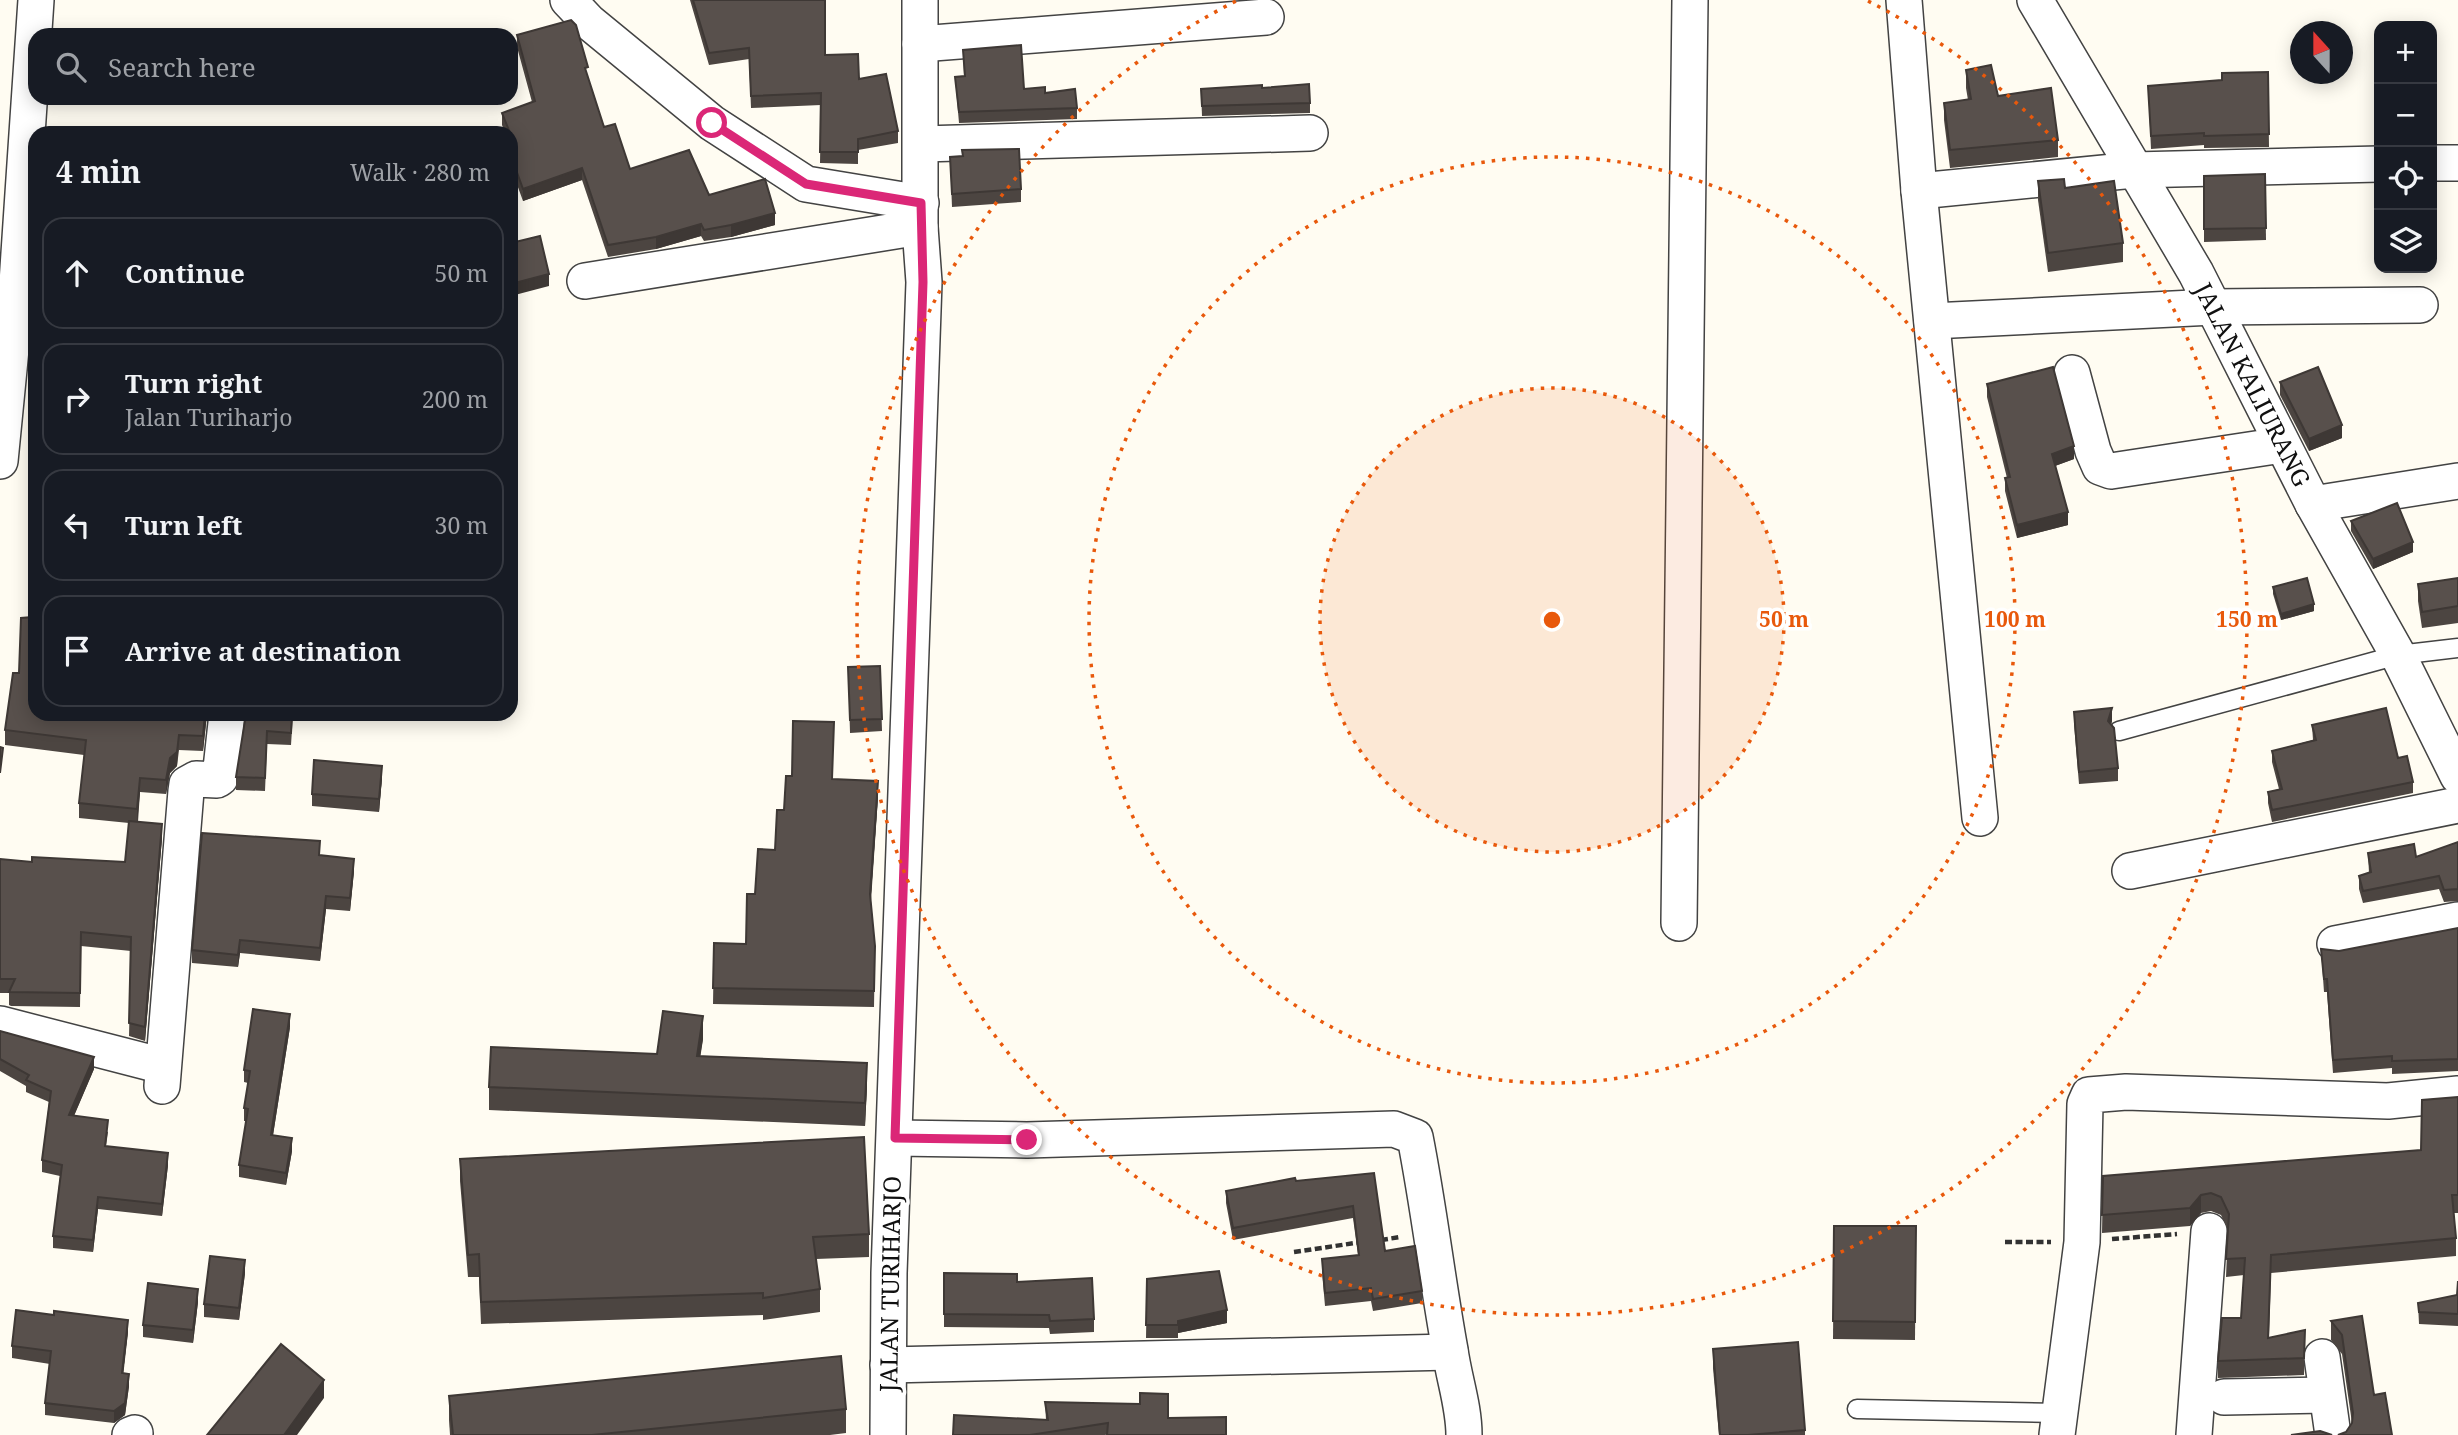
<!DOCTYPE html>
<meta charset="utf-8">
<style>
body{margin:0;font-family:"Noto Serif",serif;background:#20242c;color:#f1f3f6}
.controls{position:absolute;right:21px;top:21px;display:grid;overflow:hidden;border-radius:14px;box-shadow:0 4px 18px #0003}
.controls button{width:63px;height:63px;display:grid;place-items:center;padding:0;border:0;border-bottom:2px solid #363941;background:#171b24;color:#f1f3f6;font:35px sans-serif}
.compass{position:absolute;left:2290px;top:21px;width:63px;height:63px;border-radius:50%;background:#171b24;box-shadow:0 4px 18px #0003;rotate:339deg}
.stop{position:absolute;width:21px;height:21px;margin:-16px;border:5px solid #db2777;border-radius:50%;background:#fff}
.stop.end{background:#db2777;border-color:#fff;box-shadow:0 2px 7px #0008}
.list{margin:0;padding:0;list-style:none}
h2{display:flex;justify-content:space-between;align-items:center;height:91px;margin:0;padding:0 28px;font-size:30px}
h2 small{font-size:23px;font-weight:400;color:#9ea1a6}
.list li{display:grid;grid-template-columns:46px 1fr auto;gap:21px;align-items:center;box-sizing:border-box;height:112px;margin:0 14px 14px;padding:0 14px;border:2px solid #363941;border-radius:21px}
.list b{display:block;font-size:26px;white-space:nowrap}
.list p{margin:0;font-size:23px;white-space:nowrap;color:#9ea1a6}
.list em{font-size:23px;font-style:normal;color:#9ea1a6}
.icon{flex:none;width:38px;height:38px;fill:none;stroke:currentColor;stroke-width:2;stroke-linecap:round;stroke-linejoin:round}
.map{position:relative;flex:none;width:2458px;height:1435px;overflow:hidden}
.search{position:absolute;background:#171b24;box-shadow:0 4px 18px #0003;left:28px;top:28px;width:490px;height:77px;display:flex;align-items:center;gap:18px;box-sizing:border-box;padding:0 24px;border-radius:21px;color:#9ea1a6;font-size:26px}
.panel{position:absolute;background:#171b24;box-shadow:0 4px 18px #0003;left:28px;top:126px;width:490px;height:595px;border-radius:21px}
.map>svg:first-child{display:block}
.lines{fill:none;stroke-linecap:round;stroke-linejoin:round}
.service-casing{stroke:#434343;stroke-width:21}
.minor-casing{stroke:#434343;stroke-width:38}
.path{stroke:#323232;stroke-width:4.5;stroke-dasharray:7 3.5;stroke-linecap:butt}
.service{stroke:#fff;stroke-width:18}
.minor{stroke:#fff;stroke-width:35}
.wall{fill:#4c4541}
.shaded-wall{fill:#3e3835}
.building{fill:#58504c;stroke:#3e3835;stroke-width:2}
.route{stroke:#db2777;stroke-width:9}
.ring{fill:none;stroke:#e8590c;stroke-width:3.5;stroke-dasharray:3.5 7}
.labels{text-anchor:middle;stroke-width:7;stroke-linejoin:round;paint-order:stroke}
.street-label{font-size:24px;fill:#101010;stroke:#fff}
.centre{fill:#e8590c;stroke:#fff;stroke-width:3.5}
.ring-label{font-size:21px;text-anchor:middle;font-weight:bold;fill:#e8590c;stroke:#fff;stroke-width:7;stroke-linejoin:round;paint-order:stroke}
</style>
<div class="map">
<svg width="2458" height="1435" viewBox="0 0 2458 1435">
<rect width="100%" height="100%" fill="#fffcf2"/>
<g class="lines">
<g class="service-casing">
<g id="service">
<polyline points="2119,731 2398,655 2458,648"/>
<polyline points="1857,1409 2060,1413"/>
</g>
</g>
<g class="minor-casing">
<g id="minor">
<polyline points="568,0 589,22 712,123 806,184 921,203"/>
<polyline points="1904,0 1919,191 1980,818"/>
<polyline points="2035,0 2196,273 2313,504 2398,655 2458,776"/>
<polyline points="920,44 1266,17"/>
<polyline points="922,144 1310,133"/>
<polyline points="2432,163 2458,163"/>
<polyline points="1919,191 2134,170 2379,164"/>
<polyline points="585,281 920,227"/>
<polyline points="1932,321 2213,307 2420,305"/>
<polyline points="2072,373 2093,451 2100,467 2111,471 2282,445"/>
<polyline points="0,461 16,298 36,0"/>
<polyline points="2313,504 2458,481"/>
<polyline points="2130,871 2458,805"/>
<polyline points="1679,923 1690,0"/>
<polyline points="2335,944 2458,920"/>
<polyline points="0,1024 163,1066"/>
<polyline points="162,1086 186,791 187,784 196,779 217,780 220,778 227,714"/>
<path d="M895,1138L1027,1140L1394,1129L1415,1137C1429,1208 1437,1279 1450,1350C1454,1379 1464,1406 1464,1435"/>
<polyline points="2322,1357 2333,1435"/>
<polyline points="888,1365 1450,1352"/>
<polyline points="2224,1397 2326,1395"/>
<polyline points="130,1435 135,1433"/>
<polyline points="888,1435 889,1273 924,282 920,227 920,0"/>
<polyline points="2057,1435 2082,1242 2085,1104 2089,1095 2126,1092 2388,1101 2458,1094"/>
<polyline points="2194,1435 2209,1231"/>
</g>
</g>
<g class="path">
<polyline points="2112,1239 2177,1234"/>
<polyline points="1381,1240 1400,1237"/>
<polyline points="2005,1242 2051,1242"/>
<polyline points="1294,1252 1362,1242"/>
</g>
<use href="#service" class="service"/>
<use href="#minor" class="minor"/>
</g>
<g class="wall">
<polygon points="690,0 825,0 825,55 859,79 898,131 898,143 858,150 858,164 820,163 821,105 751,108 749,59 709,65"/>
<polygon points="517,35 588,77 604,127 630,169 709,195 775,225 731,237 704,241 701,236 656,249 608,257 582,180 523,201 511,168 511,153 512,152 511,149 511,133 505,133 502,125 502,113 532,102 517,47"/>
<polygon points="963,50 1024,89 1045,93 1077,108 1077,119 959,123 955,77 964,76"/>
<polygon points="1966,70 1998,96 2058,140 2058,157 1950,168 1944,120 1944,103 1968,100 1966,88"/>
<polygon points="2268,72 2269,147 2204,148 2204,145 2151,149 2148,86 2222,80"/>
<polygon points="1262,88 1310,103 1310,113 1202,116 1201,89"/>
<polygon points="962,156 1021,189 1021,202 952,207 950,157"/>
<polygon points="2265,174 2266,240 2204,242 2204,176"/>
<polygon points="2038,181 2123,243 2123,262 2048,272 2038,200"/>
<polygon points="2280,382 2342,438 2309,451 2280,395"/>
<polygon points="1987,384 2074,459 2055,466 2068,525 2017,538 2005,491 2005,478 2007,478 1987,397"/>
<polygon points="2351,521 2413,552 2373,569 2351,531"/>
<polygon points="2458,578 2458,623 2422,628 2418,601 2418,584"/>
<polygon points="2273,587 2314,611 2281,620 2273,594"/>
<polygon points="880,666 882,731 850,733 848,667"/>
<polygon points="19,673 35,714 207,714 203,751 179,750 177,766 170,773 166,794 140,792 138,822 162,838 145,1041 129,1036 131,951 81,946 80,1007 11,1006 9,1005 9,993 0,993 0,859 32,862 125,862 129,823 79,818 79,803 84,755 5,745 5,730"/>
<polygon points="2074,712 2112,721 2111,725 2118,768 2118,781 2079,784 2074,724"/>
<polygon points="246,714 293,714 291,745 267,744 265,791 236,790 236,777"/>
<polygon points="2312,725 2398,758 2413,782 2413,793 2272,822 2268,803 2268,792 2279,789 2272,762 2272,751 2313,740"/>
<polygon points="792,776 832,779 878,797 871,901 875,946 874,1007 713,1004 714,943 746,944 755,894 775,850"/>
<polygon points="382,778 379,812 312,806 312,794"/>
<polygon points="2458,842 2458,901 2444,902 2439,889 2363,903 2359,889 2359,876 2369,873 2368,853 2416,857"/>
<polygon points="320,855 354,871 350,911 326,909 320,961 240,953 238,967 192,963 192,950"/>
<polygon points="2458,928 2458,1071 2392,1074 2392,1068 2333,1073 2327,992 2324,992 2321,949 2339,951"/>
<polygon points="290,1027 273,1135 292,1151 286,1185 239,1177 239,1165 246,1121 244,1121 244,1108 248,1083 244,1082 244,1070"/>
<polygon points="0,1031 94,1069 74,1116 108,1132 106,1146 168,1165 162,1216 98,1209 93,1252 53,1248 53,1236 60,1176 42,1172 42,1160 49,1102 26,1092 26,1086 0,1071"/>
<polygon points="703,1039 700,1056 867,1086 865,1126 489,1110 489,1087 657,1054"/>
<polygon points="2458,1097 2458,1213 2454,1213 2456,1238 2456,1256 2271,1273 2269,1338 2305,1330 2304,1375 2218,1378 2218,1361 2241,1318 2244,1275 2226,1277 2228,1230 2221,1215 2211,1211 2201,1213 2190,1226 2102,1233 2103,1176 2421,1150"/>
<polygon points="460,1159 869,1234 869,1257 816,1259 820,1289 820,1312 763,1320 763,1315 481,1324 479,1277 468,1277 460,1181"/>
<polygon points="1374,1173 1385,1251 1422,1291 1422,1303 1373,1311 1371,1301 1325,1306 1322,1272 1322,1259 1358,1255 1353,1218 1233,1240 1226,1203 1226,1191 1296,1181"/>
<polygon points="1834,1226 1916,1226 1915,1340 1833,1339"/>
<polygon points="245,1273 239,1320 204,1317 204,1304"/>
<polygon points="944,1273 1017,1282 1094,1319 1094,1332 1050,1334 1049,1328 944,1327"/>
<polygon points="1147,1279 1227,1323 1178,1333 1178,1338 1146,1338"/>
<polygon points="2458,1281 2458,1326 2419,1324 2418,1303 2457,1295"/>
<polygon points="198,1302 193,1343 143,1337 143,1325"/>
<polygon points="2362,1316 2374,1395 2346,1432 2352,1423 2342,1354 2331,1340 2331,1321"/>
<polygon points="128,1332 123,1373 129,1386 125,1415 114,1423 45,1415 45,1403 50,1364 12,1358 12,1346"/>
<polygon points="1713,1349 1805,1430 1805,1435 1719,1435 1713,1368"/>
<polygon points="449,1396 846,1409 846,1433 830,1435 450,1435 449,1420"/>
<polygon points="1045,1402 1168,1418 1105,1435 953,1435 1046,1420"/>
</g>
<g class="shaded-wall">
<polygon points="582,168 582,180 523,201 523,189"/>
<polygon points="775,213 775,225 731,237 731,225"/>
<polygon points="701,224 701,236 656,249 656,237"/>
<polygon points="549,274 549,286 511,296 511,284"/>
<polygon points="2342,425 2342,438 2309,451 2309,439"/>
<polygon points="2074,446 2074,459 2052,467 2052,454"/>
<polygon points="2068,512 2068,525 2017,538 2017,525"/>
<polygon points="2413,542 2413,552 2373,569 2373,559"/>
<polygon points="2314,604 2314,611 2281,620 2281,614"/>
<polygon points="2112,708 2112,721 2108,733 2108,721"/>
<polygon points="205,714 207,714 203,751 203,736"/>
<polygon points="179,735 177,766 170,773 166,794 166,780 170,758"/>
<polygon points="382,766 382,778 379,812 379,799"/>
<polygon points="140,778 140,792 137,824 137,809"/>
<polygon points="878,781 878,797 870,909 870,894"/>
<polygon points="162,824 162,838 145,1041 145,1027"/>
<polygon points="354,859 354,871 350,911 350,898"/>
<polygon points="326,896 326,909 320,961 320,948"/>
<polygon points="240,940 240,953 238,967 238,955"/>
<polygon points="290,1014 290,1027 271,1148 271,1135"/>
<polygon points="703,1016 703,1039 697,1079 697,1056"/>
<polygon points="94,1057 94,1069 69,1127 69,1115"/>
<polygon points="867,1063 867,1086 865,1126 865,1103"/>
<polygon points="292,1138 292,1151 286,1185 286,1173"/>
<polygon points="168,1153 168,1165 162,1216 162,1204"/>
<polygon points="2201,1195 2201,1213 2190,1226 2190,1208"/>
<polygon points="98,1197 98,1209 93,1252 93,1240"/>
<polygon points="245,1260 245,1273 239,1320 239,1308"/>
<polygon points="198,1289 198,1302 193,1343 193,1330"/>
<polygon points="1227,1310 1227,1323 1178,1333 1178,1321"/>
<polygon points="128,1320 128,1332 122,1386 122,1373"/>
<polygon points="129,1374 129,1386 125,1415 114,1423 114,1411"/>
<polygon points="324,1380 324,1398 297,1435 284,1435"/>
</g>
<g class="building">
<polygon points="693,0 825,0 825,55 858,54 859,79 886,74 898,131 858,139 858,152 820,152 821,93 751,96 749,48 709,53"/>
<polygon points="571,20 576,25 588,67 585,68 604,127 615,124 630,169 689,150 709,195 765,179 775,213 731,225 704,230 701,224 656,237 608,245 582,168 523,189 511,156 511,153 516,151 511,137 511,133 510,133 502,113 535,101 517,35"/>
<polygon points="1021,45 1024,89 1045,87 1045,93 1075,89 1077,108 959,112 955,77 965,76 963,50"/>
<polygon points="1991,65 1998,96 2051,88 2058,140 1950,150 1944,103 1971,99 1966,70"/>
<polygon points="2268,72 2269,134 2204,136 2204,133 2151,136 2148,86 2222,80 2222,73"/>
<polygon points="1309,84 1310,103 1202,106 1201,89 1262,85 1262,88"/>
<polygon points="1019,149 1021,189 952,194 950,157 963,156 962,150"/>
<polygon points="2265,174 2266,228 2204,229 2204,176"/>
<polygon points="2064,179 2065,188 2114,181 2123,243 2048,253 2038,181"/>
<polygon points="540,236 549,274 511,284 511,243"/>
<polygon points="2053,367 2074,446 2052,454 2068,512 2017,525 2005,478 2010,477 1987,384"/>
<polygon points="2318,367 2342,425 2309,439 2280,382"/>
<polygon points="2397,503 2413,542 2373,559 2351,521"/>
<polygon points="2307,578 2314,604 2281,614 2273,587"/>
<polygon points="2458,578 2458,606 2422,612 2418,584"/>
<polygon points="34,599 35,599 35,714 205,714 203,736 179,735 177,752 170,758 166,780 140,778 137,809 79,803 86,740 5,730 13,673 19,673 21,618 33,617"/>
<polygon points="880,666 882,719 850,720 848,667"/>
<polygon points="2112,708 2108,721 2114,728 2118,768 2079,772 2074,712"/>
<polygon points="2386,708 2398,758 2407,756 2413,782 2272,810 2268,792 2282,789 2272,751 2316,740 2312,725"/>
<polygon points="246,714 292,714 291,733 267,731 265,778 236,777"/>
<polygon points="793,721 834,722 832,779 878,781 870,894 875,946 874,991 713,988 714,943 746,944 747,894 755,894 758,849 775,850 777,810 784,810 786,776 792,776"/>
<polygon points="0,747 3,748 0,773"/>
<polygon points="314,760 382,766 379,799 312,794"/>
<polygon points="129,821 162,824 145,1027 129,1023 131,937 81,932 80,993 9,992 15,979 0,979 0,859 32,862 32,857 125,862"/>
<polygon points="202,833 320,841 319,855 354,859 350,898 326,896 320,948 240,940 238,955 192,950"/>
<polygon points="2458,842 2458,889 2444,890 2439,876 2363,891 2359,876 2371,872 2368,853 2414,844 2416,857"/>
<polygon points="2458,928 2458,1059 2392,1061 2392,1056 2333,1060 2327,979 2324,979 2321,949 2339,951"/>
<polygon points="253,1009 290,1014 271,1135 292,1138 286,1173 239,1165 248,1109 244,1108 250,1071 244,1070"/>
<polygon points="663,1011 703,1016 697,1056 867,1063 865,1103 489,1087 491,1047 657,1054"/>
<polygon points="0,1031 94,1057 69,1115 108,1120 105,1146 168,1153 162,1204 98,1197 93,1240 53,1236 62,1165 42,1160 51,1091 26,1080 29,1075 0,1059"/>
<polygon points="2458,1097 2458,1195 2452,1195 2456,1238 2271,1255 2268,1338 2305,1330 2304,1358 2218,1361 2222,1318 2241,1318 2245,1258 2226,1259 2229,1214 2221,1197 2211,1193 2201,1195 2190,1208 2102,1215 2103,1176 2421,1150 2422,1100"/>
<polygon points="864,1137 869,1234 813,1237 820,1289 763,1298 763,1293 481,1302 479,1254 468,1255 460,1159"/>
<polygon points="1374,1173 1385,1251 1415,1246 1422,1291 1373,1299 1371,1288 1325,1293 1322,1259 1359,1255 1353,1206 1233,1228 1226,1191 1295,1178 1296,1181"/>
<polygon points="1834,1226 1916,1226 1915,1322 1833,1321"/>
<polygon points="210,1256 245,1260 239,1308 204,1304"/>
<polygon points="1219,1271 1227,1310 1178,1321 1178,1325 1146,1325 1147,1279"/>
<polygon points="944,1273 1017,1274 1017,1282 1092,1278 1094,1319 1050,1321 1049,1315 944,1314"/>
<polygon points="2458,1281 2458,1314 2419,1312 2418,1303 2457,1295"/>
<polygon points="148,1283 198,1289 193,1330 143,1325"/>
<polygon points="16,1310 54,1315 54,1311 128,1320 122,1373 129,1374 125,1403 114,1411 45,1403 51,1351 12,1346"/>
<polygon points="2362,1316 2374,1395 2385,1393 2392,1435 2338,1435 2346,1432 2352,1423 2353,1413 2342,1335 2331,1321"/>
<polygon points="1798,1342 1805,1430 1748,1435 1720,1435 1713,1349"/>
<polygon points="281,1344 324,1380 284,1435 207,1435"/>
<polygon points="841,1356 846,1409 592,1435 453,1435 449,1396"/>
<polygon points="1140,1393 1168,1394 1168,1418 1226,1417 1226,1435 1107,1435 1108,1423 1030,1435 953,1435 954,1415 1048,1420 1045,1402 1140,1404"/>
<polygon points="2320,1431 2332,1435 2291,1435"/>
</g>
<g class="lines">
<polyline class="route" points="712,123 806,184 921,203 923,282 895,1138 1027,1140"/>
</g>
<circle cx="1552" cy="620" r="232" fill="#e8590c" fill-opacity=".12"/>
<g class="ring">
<circle cx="1552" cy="620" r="232"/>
<circle cx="1552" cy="620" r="463"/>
<path d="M1868 1A695 695 0 1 1 1236 1"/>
</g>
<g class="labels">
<g class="street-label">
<text transform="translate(2252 385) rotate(63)" y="8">JALAN KALIURANG</text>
<text transform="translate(891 1284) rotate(-89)" y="8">JALAN TURIHARJO</text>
</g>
</g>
<circle cx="1552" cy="620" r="10" class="centre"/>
<g class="ring-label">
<text x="1784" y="627">50 m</text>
<text x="2015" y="627">100 m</text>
<text x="2247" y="627">150 m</text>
</g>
</svg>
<div class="controls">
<button>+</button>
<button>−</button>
<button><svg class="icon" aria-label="locate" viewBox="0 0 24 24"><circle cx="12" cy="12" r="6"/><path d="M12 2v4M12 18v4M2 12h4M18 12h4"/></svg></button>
<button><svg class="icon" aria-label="layers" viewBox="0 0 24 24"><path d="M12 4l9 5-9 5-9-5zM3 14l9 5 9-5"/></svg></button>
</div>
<svg class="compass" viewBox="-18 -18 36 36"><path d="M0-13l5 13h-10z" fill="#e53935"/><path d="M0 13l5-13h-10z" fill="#9ea1a6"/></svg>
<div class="stop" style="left:712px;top:123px"></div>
<div class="stop end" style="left:1027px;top:1140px"></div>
<div class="search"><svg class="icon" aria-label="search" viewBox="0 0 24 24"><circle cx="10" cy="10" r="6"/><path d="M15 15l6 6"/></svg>Search here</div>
<section class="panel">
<h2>4 min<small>Walk · 280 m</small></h2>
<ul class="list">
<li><svg class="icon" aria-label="ahead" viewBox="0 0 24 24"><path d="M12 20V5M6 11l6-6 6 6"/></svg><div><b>Continue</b></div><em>50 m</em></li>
<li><svg class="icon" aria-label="right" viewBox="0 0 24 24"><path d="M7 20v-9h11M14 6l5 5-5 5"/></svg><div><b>Turn right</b><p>Jalan Turiharjo</p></div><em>200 m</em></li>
<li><svg class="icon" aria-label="left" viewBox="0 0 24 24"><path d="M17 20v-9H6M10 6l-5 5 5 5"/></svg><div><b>Turn left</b></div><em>30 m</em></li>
<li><svg class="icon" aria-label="arrive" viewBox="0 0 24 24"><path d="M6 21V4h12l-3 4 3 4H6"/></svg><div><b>Arrive at destination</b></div></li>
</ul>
</section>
</div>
